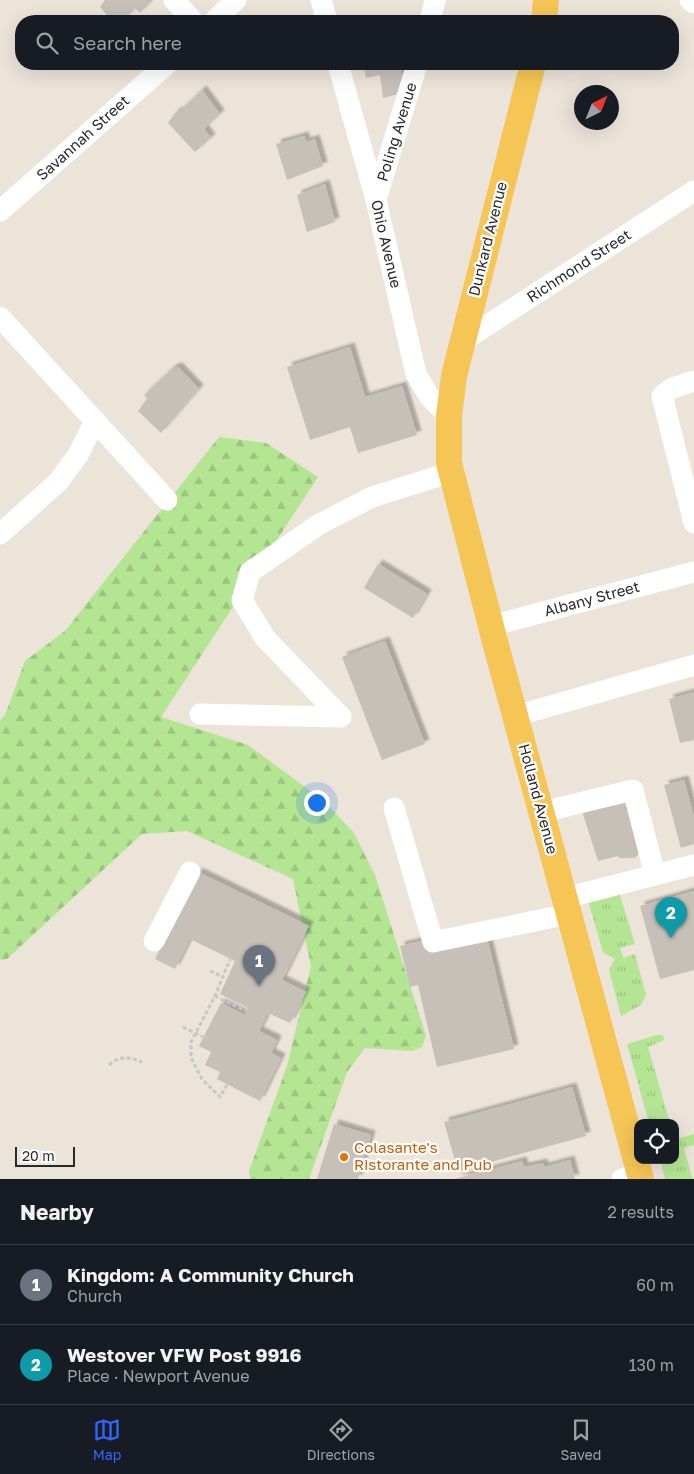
<!DOCTYPE html>
<meta charset="utf-8">
<style>
body{margin:0;font-family:"Golos Text",sans-serif;background:#242831;color:#f1f3f6}
.controls{position:absolute;right:15px;bottom:15px;display:grid;overflow:hidden;border-radius:10px;box-shadow:0 5px 20px #0002}
.controls button{width:45px;height:45px;display:grid;place-items:center;padding:0;border:0;border-bottom:1px solid #363941;background:#171b24;color:#f1f3f6;font:25px sans-serif}
.compass{position:absolute;left:574px;top:85px;width:45px;height:45px;border-radius:50%;background:#171b24;box-shadow:0 5px 20px #0002;rotate:43deg}
.scale{position:absolute;left:15px;bottom:12px;width:60px;box-sizing:border-box;padding-left:5px;border:2px solid #292929;border-top:0;font-size:14px;line-height:18px;white-space:nowrap;color:#292929;-webkit-text-stroke:4px #fff;paint-order:stroke}
.you{position:absolute;left:316px;top:802px;width:18px;height:18px;margin:-12px;border:4px solid #fff;border-radius:50%;background:#1a73e8;box-shadow:0 0 0 8px #1a73e833}
.badge{display:grid;place-items:center;width:32px;height:32px;border-radius:50%;background:#36f;color:#fff;font-size:16px;font-weight:700}
.pin{position:absolute;translate:-50% -41px;filter:drop-shadow(0 1px 2px #0008)}
.pin::after{content:'';position:absolute;top:26px;width:18px;height:15px;background:inherit;clip-path:polygon(0 0,100% 0,50% 100%)}
.list{margin:0;padding:0;list-style:none}
h2{display:flex;justify-content:space-between;align-items:center;height:65px;margin:0;padding:0 20px;font-size:21px}
h2 small{font-size:16px;font-weight:400;color:#9ea1a6}
.list li{display:grid;grid-template-columns:32px 1fr auto;gap:15px;align-items:center;box-sizing:border-box;height:80px;padding:0 20px;border-top:1px solid #363941}
.list b{display:block;font-size:19px;white-space:nowrap}
.list p{margin:0;font-size:16px;white-space:nowrap;color:#9ea1a6}
.list em{font-size:16px;font-style:normal;color:#9ea1a6}
.icon{flex:none;width:28px;height:28px;fill:none;stroke:currentColor;stroke-width:2;stroke-linecap:round;stroke-linejoin:round}
.map{position:relative;flex:none;width:694px;height:1179px;overflow:hidden}
.search{position:absolute;background:#171b24;box-shadow:0 5px 20px #0002;left:15px;right:15px;top:15px;height:55px;display:flex;align-items:center;gap:12px;box-sizing:border-box;padding:0 18px;border-radius:20px;color:#9ea1a6;font-size:19px}
.sheet{height:225px;background:#171b24}
nav{display:flex;justify-content:space-around;align-items:center;box-sizing:border-box;height:70px;border-top:1px solid #363941;background:#171b24;font-size:14px;color:#9ea1a6}
nav a{display:grid;justify-items:center;gap:2px}
nav .on{color:#36f}
.map>svg:first-child{display:block}
.grass{fill:url(#grass-tufts)}
.forest{fill:url(#forest-firs)}
.building{fill:#c7c0b9;filter:url(#shadow)}
.lines{fill:none;stroke-linecap:round;stroke-linejoin:round}
.path{stroke:#c7c7c7;stroke-width:3;stroke-dasharray:4 2.5;stroke-linecap:butt}
.minor{stroke:#fff;stroke-width:21}
.major{stroke:#f5c555;stroke-width:26}
.food-dot{fill:#e8710a;stroke:#fff;stroke-width:2}
.labels{text-anchor:middle;stroke-width:4.5;stroke-linejoin:round;paint-order:stroke}
.street-label{font-size:15px;fill:#292929;stroke:#fff}
.food-label{font-size:15px;fill:#c56008;stroke:#fff;text-anchor:start}
</style>
<div class="map">
<svg width="694" height="1179" viewBox="0 0 694 1179">
<defs>
<pattern id="grass-tufts" width="24" height="20" patternUnits="userSpaceOnUse" patternTransform="scale(1.25)"><rect width="24" height="20" fill="#b4e593"/><path d="M3 7l-1-3M5 7V3M7 7l1-3M15 17l-1-3M17 17v-4M19 17l1-3" fill="none" stroke="#9bc47f"/></pattern>
<pattern id="forest-firs" width="22" height="20" patternUnits="userSpaceOnUse" patternTransform="scale(1.25)"><rect width="22" height="20" fill="#b4e593"/><path d="M5 1l3.5 6h-7zM16 11l3.5 6h-7z" fill="#9bc47f"/></pattern>
<filter id="shadow"><feDropShadow dx="4.5" dy="-4.5" stdDeviation="1" flood-color="#0004"/></filter>
</defs>
<rect width="100%" height="100%" fill="#ece3d9"/>
<g class="grass">
<polygon points="619,892 635,944 620,948 623,958 635,954 646,995 641,1005 621,1016 609,970 615,959 603,952 588,901"/>
<polygon points="657,1035 663,1035 664,1040 648,1047 670,1123 649,1123 627,1044"/>
<polygon points="694,1134 694,1145 684,1148 692,1177 694,1179 665,1179 660,1160 675,1160 675,1139"/>
</g>
<polygon class="forest" points="219,437 266,443 318,477 161,717 248,745 324,801 354,833 375,875 426,1036 422,1047 412,1051 365,1048 347,1072 309,1179 250,1179 249,1171 287,1066 311,966 293,879 187,831 142,834 7,959 0,960 0,720 5,715 25,661 65,631"/>
<g class="building">
<polygon points="105,0 148,0 150,2 140,13 135,8 122,21 112,21 100,7"/>
<polygon points="363,64 400,64 406,92 383,98 380,75 366,78"/>
<polygon points="202,90 220,114 204,129 211,138 195,152 168,123 175,113 180,111"/>
<polygon points="304,136 306,142 315,139 323,166 287,180 276,144"/>
<polygon points="325,184 335,222 307,232 297,195"/>
<polygon points="350,347 365,397 402,386 417,435 358,453 350,427 310,440 287,367"/>
<polygon points="178,367 199,389 161,433 138,411 147,399 144,395 172,369"/>
<polygon points="378,564 427,594 413,618 364,588"/>
<polygon points="385,641 425,744 382,760 342,657"/>
<polygon points="694,692 694,740 680,743 669,699"/>
<polygon points="684,780 694,817 694,844 681,848 664,785"/>
<polygon points="625,801 640,852 635,858 619,858 618,856 598,861 582,811"/>
<polygon points="198,872 309,926 282,980 306,992 290,1023 268,1013 259,1031 277,1040 271,1053 281,1058 260,1101 217,1079 220,1072 205,1065 211,1052 199,1046 221,1003 245,1015 248,1008 220,994 235,961 190,939 175,969 155,959"/>
<polygon points="694,891 694,970 660,979 640,906"/>
<polygon points="471,929 486,934 514,1049 437,1067 418,985 410,987 400,946"/>
<polygon points="572,1087 586,1136 458,1171 444,1122"/>
<polygon points="334,1124 371,1135 358,1179 317,1179"/>
<polygon points="570,1160 575,1179 455,1179 522,1161 524,1167 543,1163 544,1167"/>
</g>
<g class="lines">
<g class="path">
<polyline points="210,971 223,977"/>
<polyline points="215,996 246,1011"/>
<polyline points="183,1027 203,1037"/>
<path d="M109,1065C120,1055 130,1057 142,1062"/>
<polyline points="227,1085 220,1097 202,1079 191,1058 191,1042 215,996 230,959"/>
</g>
<g class="minor">
<polyline points="174,0 193,21"/>
<polyline points="321,0 327,21"/>
<polyline points="690,0 694,3"/>
<polyline points="214,21 236,0"/>
<polyline points="430,21 435,0"/>
<polyline points="338,64 376,200 416,374 429,396 449,416"/>
<polyline points="376,200 417,64"/>
<polyline points="0,211 167,64"/>
<polyline points="0,317 167,500"/>
<polyline points="463,341 694,191"/>
<polyline points="694,381 672,388 662,396 694,523"/>
<polyline points="0,534 58,482 78,455 94,423"/>
<polyline points="491,626 694,572"/>
<polyline points="200,714 341,717"/>
<polyline points="515,716 694,665"/>
<polyline points="341,717 265,638 242,600 250,572 318,525 372,497 452,472"/>
<polyline points="394,808 433,942 569,914"/>
<polyline points="542,812 633,790 655,875"/>
<polyline points="565,898 694,865"/>
<polyline points="154,941 190,872"/>
<polyline points="622,1179 639,1174"/>
</g>
<g class="major">
<polyline points="544,21 546,0"/>
<polyline points="533,64 454,376 449,416 449,463 494,638 641,1179"/>
</g>
</g>
<circle class="food-dot" cx="344" cy="1157" r="5"/>
<g class="labels">
<g class="street-label">
<text transform="translate(397 132) rotate(-73)" y="5">Poling Avenue</text>
<text transform="translate(83 138) rotate(-42)" y="5">Savannah Street</text>
<text transform="translate(488 239) rotate(-76)" y="5">Dunkard Avenue</text>
<text transform="translate(386 244) rotate(77)" y="5">Ohio Avenue</text>
<text transform="translate(579 266) rotate(-33)" y="5">Richmond Street</text>
<text transform="translate(592 599) rotate(-15)" y="5">Albany Street</text>
<text transform="translate(538 799) rotate(75)" y="5">Holland Avenue</text>
</g>
<g class="food-label">
<text x="354" y="1153">Colasante's<tspan x="354" dy="17">Ristorante and Pub</tspan></text>
</g>
</g>
</svg>
<div class="controls">
<button><svg class="icon" aria-label="locate" viewBox="0 0 24 24"><circle cx="12" cy="12" r="6"/><path d="M12 2v4M12 18v4M2 12h4M18 12h4"/></svg></button>
</div>
<svg class="compass" viewBox="-18 -18 36 36"><path d="M0-13l5 13h-10z" fill="#e53935"/><path d="M0 13l5-13h-10z" fill="#9ea1a6"/></svg>
<div class="scale">20 m</div>
<div class="you"></div>
<div class="pin badge" style="left:259px;top:986px;background:#6b7280">1</div>
<div class="pin badge" style="left:671px;top:938px;background:#0f9aa8">2</div>
<div class="search"><svg class="icon" aria-label="search" viewBox="0 0 24 24"><circle cx="10" cy="10" r="6"/><path d="M15 15l6 6"/></svg>Search here</div>
</div>
<section class="sheet">
<h2>Nearby<small>2 results</small></h2>
<ul class="list">
<li><span class="badge" style="background:#6b7280">1</span><div><b>Kingdom: A Community Church</b><p>Church</p></div><em>60 m</em></li>
<li><span class="badge" style="background:#0f9aa8">2</span><div><b>Westover VFW Post 9916</b><p>Place · Newport Avenue</p></div><em>130 m</em></li>
</ul>
</section>
<nav>
<a class="on"><svg class="icon" aria-label="map" viewBox="0 0 24 24"><path d="M3 6l6-2 6 2 6-2v14l-6 2-6-2-6 2zM9 4v14M15 6v14"/></svg>Map</a>
<a><svg class="icon" aria-label="directions" viewBox="0 0 24 24"><path d="M12 3l9 9-9 9-9-9zM9 14v-3h6M13 9l2 2-2 2"/></svg>Directions</a>
<a><svg class="icon" aria-label="saved" viewBox="0 0 24 24"><path d="M7 4h10v16l-5-4-5 4z"/></svg>Saved</a>
</nav>
